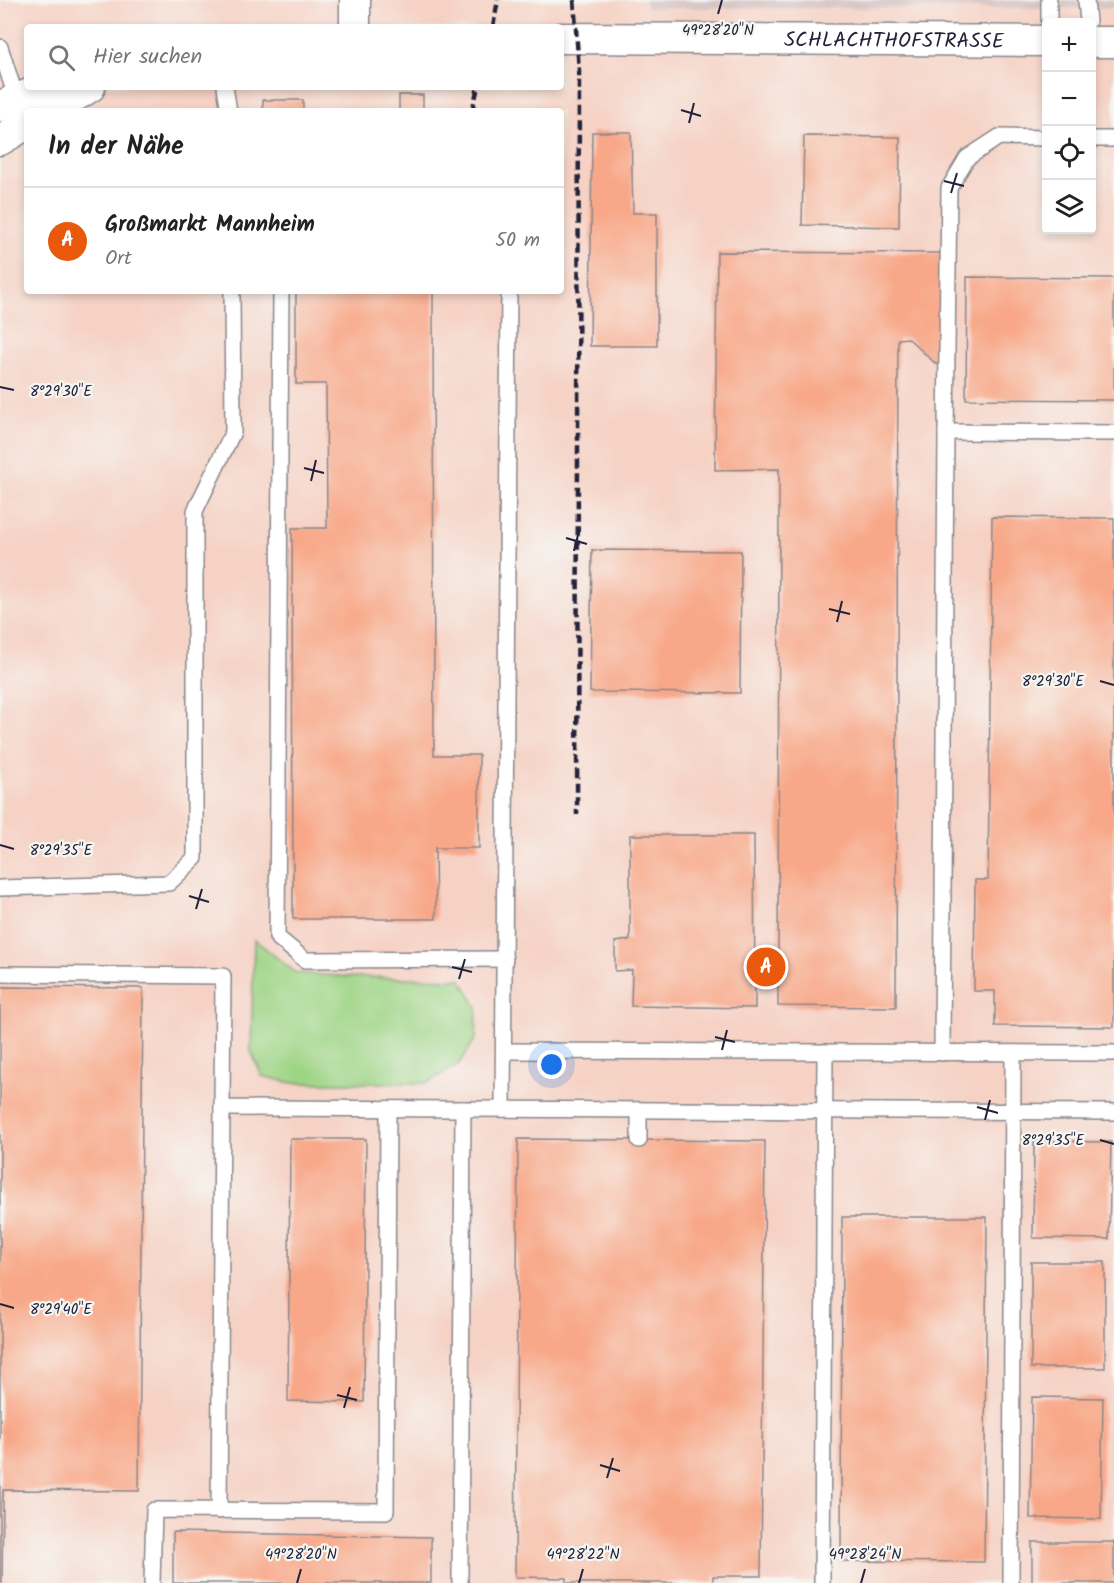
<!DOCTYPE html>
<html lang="de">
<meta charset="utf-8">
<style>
body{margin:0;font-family:Kalam,sans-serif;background:#f6f6f6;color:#222}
.controls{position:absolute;right:18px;top:18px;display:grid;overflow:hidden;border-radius:6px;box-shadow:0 3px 9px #0003}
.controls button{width:54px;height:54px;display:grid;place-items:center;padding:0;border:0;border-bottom:2px solid #e0e0e0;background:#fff;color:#222;font:30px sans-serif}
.you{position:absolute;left:552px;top:1065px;width:21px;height:21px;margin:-15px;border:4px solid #fff;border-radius:50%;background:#1a73e8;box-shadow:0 0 0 9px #1a73e833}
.badge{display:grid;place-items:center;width:39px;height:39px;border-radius:50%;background:#ea580c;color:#fff;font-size:20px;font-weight:700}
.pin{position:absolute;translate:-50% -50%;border:3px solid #fff;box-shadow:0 2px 6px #0006}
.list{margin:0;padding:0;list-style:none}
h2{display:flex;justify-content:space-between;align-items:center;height:78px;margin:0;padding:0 24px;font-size:26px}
h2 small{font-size:20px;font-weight:400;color:#767676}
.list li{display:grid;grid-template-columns:39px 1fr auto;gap:18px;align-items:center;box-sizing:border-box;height:108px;padding:0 24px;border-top:2px solid #e0e0e0}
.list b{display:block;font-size:22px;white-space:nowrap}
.list p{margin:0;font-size:20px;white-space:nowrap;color:#767676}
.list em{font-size:20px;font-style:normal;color:#767676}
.icon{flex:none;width:33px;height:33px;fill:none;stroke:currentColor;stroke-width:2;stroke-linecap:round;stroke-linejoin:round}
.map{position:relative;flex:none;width:1114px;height:1583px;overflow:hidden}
.search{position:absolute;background:#fff;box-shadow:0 3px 9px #0003;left:24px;top:24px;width:540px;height:66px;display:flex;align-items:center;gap:15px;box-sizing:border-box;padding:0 21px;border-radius:6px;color:#767676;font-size:22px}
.panel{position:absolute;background:#fff;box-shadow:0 3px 9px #0003;left:24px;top:108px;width:540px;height:186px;border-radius:6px}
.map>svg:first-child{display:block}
.built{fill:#f6d2c5;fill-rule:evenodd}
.industrial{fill:#d1bfbf}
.green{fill:#9ed485;stroke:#607b60;stroke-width:1.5}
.building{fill:#f8a889}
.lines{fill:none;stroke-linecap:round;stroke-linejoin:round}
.service-casing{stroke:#8a868a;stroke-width:18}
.minor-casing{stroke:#8a868a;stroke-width:33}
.service{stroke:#fff;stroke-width:15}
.minor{stroke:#fff;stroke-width:30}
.rail{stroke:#22223b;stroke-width:4.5;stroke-dasharray:9 4.5;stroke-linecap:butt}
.ticks{fill:none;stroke:#22223b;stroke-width:2}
.labels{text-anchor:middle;stroke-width:4.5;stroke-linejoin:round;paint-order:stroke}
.street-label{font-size:21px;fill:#22223b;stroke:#f6f6f2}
.ticks-label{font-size:15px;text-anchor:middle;fill:#22223b;stroke:#f6f6f2;stroke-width:4.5;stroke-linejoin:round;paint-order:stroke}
</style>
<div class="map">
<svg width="1114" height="1583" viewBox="0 0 1114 1583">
<rect width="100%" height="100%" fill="#f6f6f2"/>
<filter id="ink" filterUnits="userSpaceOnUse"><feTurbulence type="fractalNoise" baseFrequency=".0167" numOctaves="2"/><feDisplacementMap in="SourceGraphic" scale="12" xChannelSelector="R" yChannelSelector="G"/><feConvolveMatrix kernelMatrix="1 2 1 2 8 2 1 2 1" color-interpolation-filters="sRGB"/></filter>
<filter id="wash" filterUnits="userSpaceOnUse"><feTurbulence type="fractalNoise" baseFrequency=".008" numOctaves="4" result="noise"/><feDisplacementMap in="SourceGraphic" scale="24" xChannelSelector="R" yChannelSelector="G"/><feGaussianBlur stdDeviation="1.35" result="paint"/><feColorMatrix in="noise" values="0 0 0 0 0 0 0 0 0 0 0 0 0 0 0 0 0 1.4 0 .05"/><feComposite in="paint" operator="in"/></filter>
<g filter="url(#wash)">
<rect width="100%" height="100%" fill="#f3ebd9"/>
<path class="built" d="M0,0H1114V1583H0ZM1046,22H1092V230H1046ZM27,27H561V87H27ZM27,111H561V291H27Z"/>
<polygon class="industrial" points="644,0 1114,0 1114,8 647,8"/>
<polygon class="green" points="254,939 296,973 352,977 461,979 477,1007 476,1038 459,1064 427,1083 292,1083 262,1076 251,1051"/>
<g id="blocks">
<g class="building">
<rect x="399" y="95" width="24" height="16"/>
<rect x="263" y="100" width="40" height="11"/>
<polygon points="592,132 631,132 633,213 657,213 657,346 590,346"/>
<polygon points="804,136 900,137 899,227 802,225"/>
<polygon points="717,252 944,253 944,364 936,364 908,338 898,339 896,1007 778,1006 779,469 715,470"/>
<polygon points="967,277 1114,278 1114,400 966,399"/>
<polygon points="296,291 433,291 434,755 479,755 479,848 435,848 436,919 293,919 292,528 327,528 326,384 296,384"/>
<polygon points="992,517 1114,518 1114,1027 995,1026 995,991 974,991 975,880 988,880"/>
<polygon points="592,550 741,551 740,693 590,692"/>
<polygon points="630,835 754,835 755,1008 631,1006 632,970 615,971 615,942 630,940"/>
<polygon points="755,959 777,960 777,974 756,974"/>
<polygon points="0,987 143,988 139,1491 3,1490 2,1583 0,1583"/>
<polygon points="290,1139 366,1139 364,1402 288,1401"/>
<polygon points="518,1139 765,1141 761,1576 713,1576 713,1583 566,1583 566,1578 515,1577"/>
<polygon points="1034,1141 1111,1142 1109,1239 1033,1238"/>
<polygon points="842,1217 987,1217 984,1562 841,1561"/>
<rect x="1031" y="1262" width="74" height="106"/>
<polygon points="1032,1397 1103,1398 1101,1519 1030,1518"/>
<polygon points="173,1532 431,1537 431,1583 173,1583"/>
<rect x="1032" y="1542" width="82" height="41"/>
</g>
</g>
</g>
<g filter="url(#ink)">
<use href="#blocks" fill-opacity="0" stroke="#8a868a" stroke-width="1.5"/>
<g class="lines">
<g class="service-casing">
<g id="service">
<polyline points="1049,0 1049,22"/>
<polyline points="1086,0 1088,22"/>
<polyline points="0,47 18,104"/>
<polyline points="225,87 229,111"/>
<polyline points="1092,139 1114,139"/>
<polyline points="281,291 277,937 305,960 505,959"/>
<polyline points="946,432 1114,433"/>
<polyline points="0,888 169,883 195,858 195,511 233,432 232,291"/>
<polyline points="0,974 223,976 222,1108 1114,1112"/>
<polyline points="504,1051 1114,1053"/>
<polyline points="942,1053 946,432 949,188 967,158 999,137 1046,138"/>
<polyline points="503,1109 509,291"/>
<polyline points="639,1110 639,1140"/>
<polyline points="219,1511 222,1108"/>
<polyline points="152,1583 154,1510 386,1511 388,1109"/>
<polyline points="460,1583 463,1109"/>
<polyline points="822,1583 825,1052"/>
<polyline points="1011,1583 1013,1053"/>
</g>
</g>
<g class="minor-casing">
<g id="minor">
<polyline points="355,0 355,27"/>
<path id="s1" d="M561,38L1046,41"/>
<polyline points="1092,42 1114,42"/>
<polyline points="0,106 46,87"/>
<polyline points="51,111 90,87"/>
<polyline points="0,140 27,124"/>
</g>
</g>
<use href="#service" class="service"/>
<use href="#minor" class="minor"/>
<g class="rail">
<polyline points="574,0 579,71 577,815"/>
<polyline points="493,27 498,0"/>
<polyline points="472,111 478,87"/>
</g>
</g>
</g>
<path class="ticks" d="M718,14L722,0M681,110L701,116M689,123L694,103M944,181L964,186M951,193L957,173M0,387L14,390M304,468L324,473M311,481L316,460M566,538L587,544M574,551L579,531M829,609L850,614M837,622L842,601M1100,681L1114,685M0,845L14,849M189,896L209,902M196,909L202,889M452,967L472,972M459,979L465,959M715,1037L735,1042M722,1050L727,1030M977,1107L998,1113M985,1120L990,1100M1100,1140L1114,1144M0,1304L14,1308M337,1395L357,1400M344,1408L350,1387M600,1465L620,1471M607,1478L613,1458M297,1583L301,1569M579,1583L583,1569M861,1583L865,1569"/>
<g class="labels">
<g class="street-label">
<text dy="7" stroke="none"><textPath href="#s1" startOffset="333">SCHLACHTHOFSTRASSE</textPath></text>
</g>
</g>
<g class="ticks-label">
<text x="718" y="35">49°28'20"N</text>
<text x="61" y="396">8°29'30"E</text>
<text x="1053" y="686">8°29'30"E</text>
<text x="61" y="855">8°29'35"E</text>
<text x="1053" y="1145">8°29'35"E</text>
<text x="61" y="1314">8°29'40"E</text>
<text x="301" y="1559">49°28'20"N</text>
<text x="583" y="1559">49°28'22"N</text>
<text x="865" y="1559">49°28'24"N</text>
</g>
</svg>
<div class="controls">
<button>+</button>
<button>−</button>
<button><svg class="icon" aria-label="locate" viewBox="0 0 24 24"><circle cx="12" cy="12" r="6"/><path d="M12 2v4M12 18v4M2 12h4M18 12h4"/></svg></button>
<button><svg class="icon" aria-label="layers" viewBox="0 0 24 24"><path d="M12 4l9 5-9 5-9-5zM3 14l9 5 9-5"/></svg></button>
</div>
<div class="you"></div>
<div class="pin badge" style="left:766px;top:967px">A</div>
<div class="search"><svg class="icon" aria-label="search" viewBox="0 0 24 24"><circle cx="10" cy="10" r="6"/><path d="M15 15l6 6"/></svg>Hier suchen</div>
<section class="panel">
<h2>In der Nähe<small></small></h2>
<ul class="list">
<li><span class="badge">A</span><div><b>Großmarkt Mannheim</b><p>Ort</p></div><em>50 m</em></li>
</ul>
</section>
</div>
